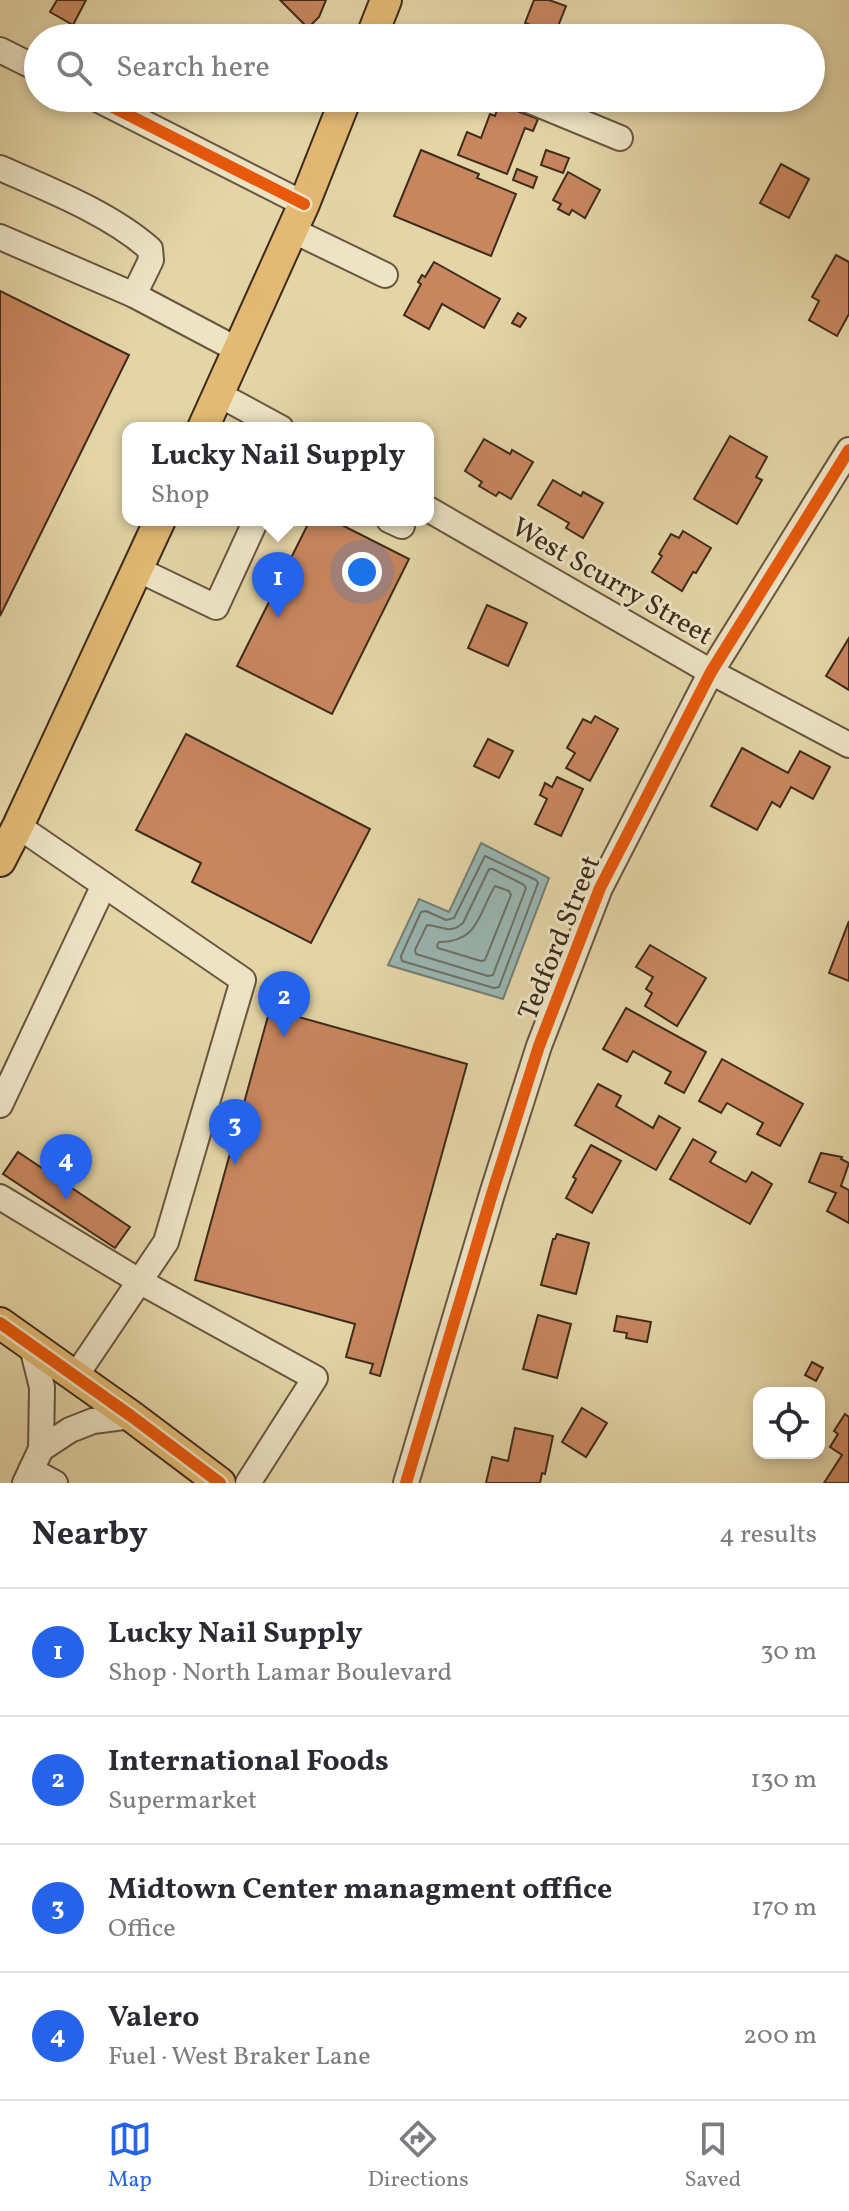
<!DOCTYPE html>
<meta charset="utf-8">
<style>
body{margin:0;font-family:Vollkorn,serif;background:#f7f7f7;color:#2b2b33}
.controls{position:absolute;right:24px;bottom:24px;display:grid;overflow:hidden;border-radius:16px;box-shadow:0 4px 12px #0003}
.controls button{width:72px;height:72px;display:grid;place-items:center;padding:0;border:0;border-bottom:2px solid #e1e1e2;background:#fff;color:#2b2b33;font:40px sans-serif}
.you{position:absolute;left:362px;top:572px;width:28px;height:28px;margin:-20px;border:6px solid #fff;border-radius:50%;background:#1a73e8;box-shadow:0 0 0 12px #1a73e833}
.badge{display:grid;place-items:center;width:52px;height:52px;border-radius:50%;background:#2563eb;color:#fff;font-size:26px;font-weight:700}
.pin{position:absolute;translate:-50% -66px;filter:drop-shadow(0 2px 4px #0008)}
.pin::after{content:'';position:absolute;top:42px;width:28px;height:24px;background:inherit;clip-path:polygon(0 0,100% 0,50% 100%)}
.popup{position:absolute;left:122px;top:422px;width:312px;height:104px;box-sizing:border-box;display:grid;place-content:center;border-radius:16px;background:#fff;filter:drop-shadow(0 2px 6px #0005);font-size:26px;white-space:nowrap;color:#7c7c81}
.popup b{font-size:30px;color:#2b2b33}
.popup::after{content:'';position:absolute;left:50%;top:100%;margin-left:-16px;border:16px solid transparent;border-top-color:#fff}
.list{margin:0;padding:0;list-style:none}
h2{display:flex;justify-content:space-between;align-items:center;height:104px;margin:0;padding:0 32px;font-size:34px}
h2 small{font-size:26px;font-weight:400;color:#7c7c81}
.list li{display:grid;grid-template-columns:52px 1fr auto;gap:24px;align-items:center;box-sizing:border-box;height:128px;padding:0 32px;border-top:2px solid #e1e1e2}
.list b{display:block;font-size:30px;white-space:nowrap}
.list p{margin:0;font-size:26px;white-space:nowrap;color:#7c7c81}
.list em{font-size:26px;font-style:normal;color:#7c7c81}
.icon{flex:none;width:44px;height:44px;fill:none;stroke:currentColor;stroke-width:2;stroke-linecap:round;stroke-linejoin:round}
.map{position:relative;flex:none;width:849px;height:1483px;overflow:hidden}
.search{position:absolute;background:#fff;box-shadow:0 4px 12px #0003;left:24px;right:24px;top:24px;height:88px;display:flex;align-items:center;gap:20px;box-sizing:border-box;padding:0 28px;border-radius:44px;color:#7c7c81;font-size:30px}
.sheet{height:616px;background:#fff}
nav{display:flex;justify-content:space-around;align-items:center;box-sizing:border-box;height:112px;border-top:2px solid #e1e1e2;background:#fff;font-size:22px;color:#7c7c81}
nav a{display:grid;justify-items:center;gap:4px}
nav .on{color:#2563eb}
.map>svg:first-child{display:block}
.water{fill:#99b6b2;stroke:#757e76;stroke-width:2}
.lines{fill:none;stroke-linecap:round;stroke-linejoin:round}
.shore{stroke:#6c7066;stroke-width:2}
.building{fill:#c8865f;stroke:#3e2b1b;stroke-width:2}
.minor-casing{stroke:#68563e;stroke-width:28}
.major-casing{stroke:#3e2b1b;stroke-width:34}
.minor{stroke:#ede4c6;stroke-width:24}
.major{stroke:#e2ba74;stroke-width:30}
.cycleway-casing{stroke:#ede4c6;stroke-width:17}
.cycleway{stroke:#e8590c;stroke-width:12}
.labels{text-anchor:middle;stroke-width:6;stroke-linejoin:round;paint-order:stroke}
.street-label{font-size:28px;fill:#3e2b1b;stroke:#ede4c6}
</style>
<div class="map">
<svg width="849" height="1483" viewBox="0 0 849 1483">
<rect width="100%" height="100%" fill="#e4d5a7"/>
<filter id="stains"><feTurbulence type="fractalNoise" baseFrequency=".0025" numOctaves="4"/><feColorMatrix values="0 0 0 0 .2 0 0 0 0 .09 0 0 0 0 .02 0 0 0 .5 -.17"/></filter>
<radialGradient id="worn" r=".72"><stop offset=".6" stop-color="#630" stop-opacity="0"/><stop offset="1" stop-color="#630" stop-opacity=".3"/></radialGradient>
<polygon class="water" points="481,843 549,878 503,999 388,965 419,899 449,912"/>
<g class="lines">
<g class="shore">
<polygon points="485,856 536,880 538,883 499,987 494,988 402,961 401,956 421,912 426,911 446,920 454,918"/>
<path d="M489,869H493L524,885L526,888L493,975L488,976L416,954L415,950L427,925C442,926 450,935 463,923Z"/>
<path d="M495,886L509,891L511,895L485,960L481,961L438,948L437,945L439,942C479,942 478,914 495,886Z"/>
</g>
</g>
<g class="building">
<polygon points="57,0 86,0 73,25 50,12"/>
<polygon points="280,0 326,0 319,17 308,28"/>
<polygon points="534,0 549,0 566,6 555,34 525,23"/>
<polygon points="499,104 538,119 533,131 525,128 507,174 458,155 467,132 481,138 490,114 495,116"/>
<polygon points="421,150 479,174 477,178 516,194 491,256 394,216"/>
<polygon points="546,150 569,158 563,173 541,165"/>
<polygon points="781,164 809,179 789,218 760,203"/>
<polygon points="517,169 537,177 533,188 513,180"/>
<polygon points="568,172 600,190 585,218 572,210 569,215 558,209 561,204 553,200"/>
<polygon points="836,255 849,262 849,314 837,336 809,320 819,301 812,297"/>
<polygon points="434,262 500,299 484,328 442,304 429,329 404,315 421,284 418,282 422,275 425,277"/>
<polygon points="0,291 129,355 0,616"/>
<polygon points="518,313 526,318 520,327 512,323"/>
<polygon points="730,436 767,457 756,477 762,480 737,524 694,499"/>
<polygon points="484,439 510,454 512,450 533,462 511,499 499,492 496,496 479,486 482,482 465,471"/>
<polygon points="553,480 581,496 583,492 603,503 583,538 566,528 569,523 538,505"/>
<polygon points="310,520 332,520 409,559 332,714 237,666"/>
<polygon points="683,531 711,548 696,573 693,572 682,591 652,572 662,556 659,554 671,534 679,538"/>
<polygon points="487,605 527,623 508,666 468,648"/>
<polygon points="849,638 849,690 826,676"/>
<polygon points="595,716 618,729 590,781 566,768 575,753 567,748 583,719 591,723"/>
<polygon points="186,734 370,829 311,943 192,882 201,863 136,830"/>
<polygon points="488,739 513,751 499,778 474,766"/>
<polygon points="742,748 788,773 800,751 830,767 813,799 791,787 780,807 772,802 757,830 711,806"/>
<polygon points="557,777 583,789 561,836 535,824 547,799 540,795 545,783 552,787"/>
<polygon points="849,921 849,981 829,973"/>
<polygon points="650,945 706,978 677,1026 645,1006 652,993 646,989 653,977 636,967"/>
<polygon points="626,1008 706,1052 684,1093 665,1083 671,1072 633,1051 627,1062 603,1049"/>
<polygon points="270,1009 467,1064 380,1376 370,1373 373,1364 346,1357 355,1324 195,1280"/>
<polygon points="722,1059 803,1104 780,1146 757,1134 763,1123 727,1103 721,1113 699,1101"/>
<polygon points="598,1084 621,1096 616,1106 653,1128 659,1116 680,1128 656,1170 575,1125"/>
<polygon points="693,1139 716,1152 710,1162 746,1182 752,1172 772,1184 750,1224 670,1179"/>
<polygon points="591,1145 621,1161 592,1213 566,1198 576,1179 573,1177"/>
<polygon points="18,1152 130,1227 115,1248 3,1174"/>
<polygon points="821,1153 842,1157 841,1159 849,1163 841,1186 849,1190 849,1223 827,1211 836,1193 809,1182"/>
<polygon points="557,1234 589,1243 576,1294 541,1285 553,1239 555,1239"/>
<polygon points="538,1315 571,1324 557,1378 523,1369"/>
<polygon points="617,1316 651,1322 647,1342 626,1338 627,1333 614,1331"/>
<polygon points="812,1362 823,1368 816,1381 805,1375"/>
<polygon points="582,1408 607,1423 586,1457 562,1442"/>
<polygon points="845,1414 849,1417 849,1483 824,1483 842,1455 830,1447 838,1434 834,1431"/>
<polygon points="515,1428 553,1436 545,1474 542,1473 540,1483 486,1483 492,1457 508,1461"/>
</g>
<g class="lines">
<g class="minor-casing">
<g id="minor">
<polyline points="0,50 38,69"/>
<polyline points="95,98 304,204"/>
<polyline points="523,98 620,138"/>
<path d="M0,168C48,189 111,214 150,249L151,260L134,295"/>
<polyline points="292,230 385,275"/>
<polyline points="0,237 134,295 238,350"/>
<polyline points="218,394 281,428"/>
<polyline points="428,509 711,672 849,745"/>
<polyline points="389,520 402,526"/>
<polyline points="137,569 216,607 256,520"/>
<polyline points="18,826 243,980 166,1242 75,1377"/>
<polyline points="0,1105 104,885"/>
<polyline points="0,1197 139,1281 315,1378 248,1483"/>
<polyline points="41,1449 70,1430 93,1421 131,1416"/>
<polyline points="31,1470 55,1483"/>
<polyline points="25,1483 41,1449 42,1387 32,1347"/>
<polyline points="406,1483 492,1194 539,1046 600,888 711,672 849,450"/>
</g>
</g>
<g class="major-casing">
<g id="major">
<polyline points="371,38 386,0"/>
<polyline points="203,428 304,204 346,98"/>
<polyline points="0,861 18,826 160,520"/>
<polyline points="0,1323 131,1416 220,1483"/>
</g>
</g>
<use href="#minor" class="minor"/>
<use href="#major" class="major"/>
<g class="cycleway-casing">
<g id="cycleway">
<polyline points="95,98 304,204"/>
<polyline points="0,1323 131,1416 220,1483"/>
<polyline points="406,1483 492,1194 539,1046 600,888 711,672 849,450"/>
</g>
</g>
<use href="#cycleway" class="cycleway"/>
</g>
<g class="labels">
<g class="street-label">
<text transform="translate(613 580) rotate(30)" y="10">West Scurry Street</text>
<text transform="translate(558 937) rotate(-68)" y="10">Tedford Street</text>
</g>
</g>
<rect width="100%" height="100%" filter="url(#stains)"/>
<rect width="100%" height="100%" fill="url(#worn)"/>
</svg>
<div class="controls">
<button><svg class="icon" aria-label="locate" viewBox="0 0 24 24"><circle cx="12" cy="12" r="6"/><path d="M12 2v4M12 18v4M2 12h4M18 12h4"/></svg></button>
</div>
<div class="you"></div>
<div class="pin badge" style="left:278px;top:618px">1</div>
<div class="popup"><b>Lucky Nail Supply</b>Shop</div>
<div class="pin badge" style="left:284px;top:1037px">2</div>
<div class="pin badge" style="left:235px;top:1165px">3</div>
<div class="pin badge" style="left:66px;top:1200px">4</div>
<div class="search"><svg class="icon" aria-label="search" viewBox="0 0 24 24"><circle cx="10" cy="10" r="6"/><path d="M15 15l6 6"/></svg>Search here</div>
</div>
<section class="sheet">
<h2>Nearby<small>4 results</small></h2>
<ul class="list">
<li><span class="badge">1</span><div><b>Lucky Nail Supply</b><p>Shop · North Lamar Boulevard</p></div><em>30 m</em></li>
<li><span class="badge">2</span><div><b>International Foods</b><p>Supermarket</p></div><em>130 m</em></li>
<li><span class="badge">3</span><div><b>Midtown Center managment offfice</b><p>Office</p></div><em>170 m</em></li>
<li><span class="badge">4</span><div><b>Valero</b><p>Fuel · West Braker Lane</p></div><em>200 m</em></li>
</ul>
</section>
<nav>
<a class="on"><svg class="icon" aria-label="map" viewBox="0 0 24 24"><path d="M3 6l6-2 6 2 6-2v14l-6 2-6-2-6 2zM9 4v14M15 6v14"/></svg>Map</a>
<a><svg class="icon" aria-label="directions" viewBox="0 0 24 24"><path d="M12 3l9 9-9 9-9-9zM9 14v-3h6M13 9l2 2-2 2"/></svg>Directions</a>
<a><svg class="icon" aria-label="saved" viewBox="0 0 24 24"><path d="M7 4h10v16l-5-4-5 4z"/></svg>Saved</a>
</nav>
